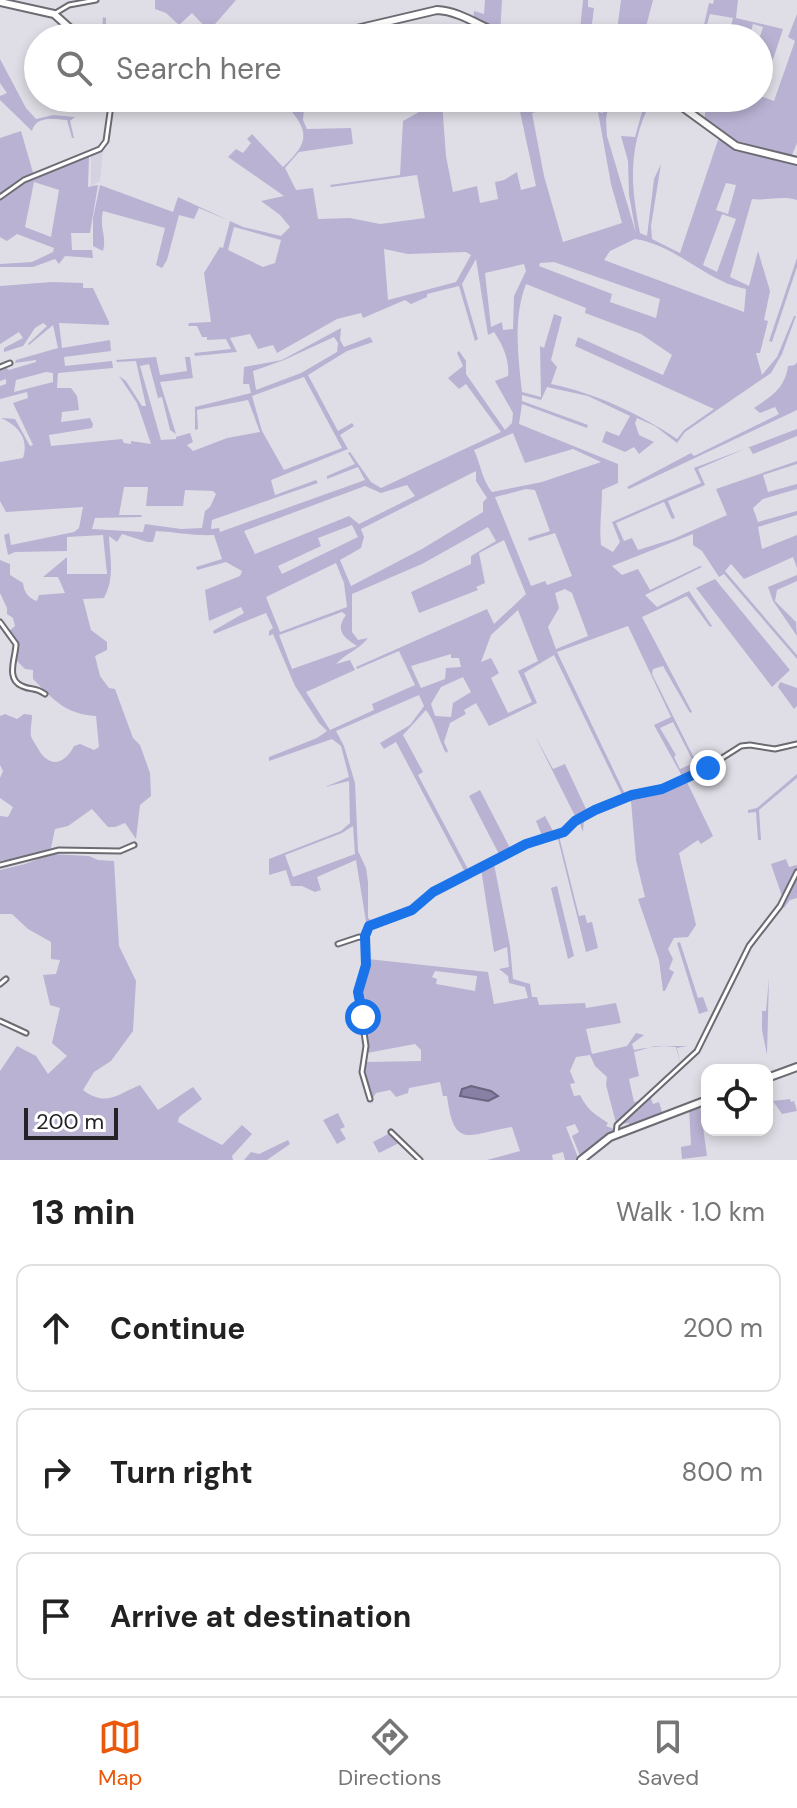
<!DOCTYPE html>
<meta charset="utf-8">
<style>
body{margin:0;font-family:"DM Sans",sans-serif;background:#f2f2f2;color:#222}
.controls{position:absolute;right:24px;bottom:24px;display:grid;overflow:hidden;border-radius:16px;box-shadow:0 4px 12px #0003}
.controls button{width:72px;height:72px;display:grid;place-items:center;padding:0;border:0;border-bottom:2px solid #e0e0e0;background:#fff;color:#222;font:40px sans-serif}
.scale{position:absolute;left:24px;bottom:20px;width:94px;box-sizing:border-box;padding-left:8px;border:4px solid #242427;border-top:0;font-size:22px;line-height:28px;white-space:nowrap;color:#242427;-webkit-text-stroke:6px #fff;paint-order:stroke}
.stop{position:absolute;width:24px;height:24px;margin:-18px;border:6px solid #1a73e8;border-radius:50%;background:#fff}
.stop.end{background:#1a73e8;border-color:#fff;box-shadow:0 2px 8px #0008}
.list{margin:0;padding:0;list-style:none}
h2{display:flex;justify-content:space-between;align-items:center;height:104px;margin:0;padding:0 32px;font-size:34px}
h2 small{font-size:26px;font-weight:400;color:#767676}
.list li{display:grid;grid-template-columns:52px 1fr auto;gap:24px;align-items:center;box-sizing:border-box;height:128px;margin:0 16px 16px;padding:0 16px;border:2px solid #e0e0e0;border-radius:16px}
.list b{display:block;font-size:30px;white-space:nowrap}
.list em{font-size:26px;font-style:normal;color:#767676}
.icon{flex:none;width:44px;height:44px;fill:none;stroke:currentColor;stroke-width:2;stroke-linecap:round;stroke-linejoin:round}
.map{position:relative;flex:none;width:797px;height:1160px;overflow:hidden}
.search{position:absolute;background:#fff;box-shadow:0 4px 12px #0003;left:24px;right:24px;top:24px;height:88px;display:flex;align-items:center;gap:20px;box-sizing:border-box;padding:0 28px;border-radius:44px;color:#767676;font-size:30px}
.sheet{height:536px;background:#fff}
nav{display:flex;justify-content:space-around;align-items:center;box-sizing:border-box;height:112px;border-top:2px solid #e0e0e0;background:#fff;font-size:22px;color:#767676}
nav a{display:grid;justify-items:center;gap:4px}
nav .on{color:#ea580c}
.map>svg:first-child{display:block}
.built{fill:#d4d1e0}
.green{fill:#b9b2d3;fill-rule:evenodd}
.water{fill:#8880a5;stroke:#6a647f;stroke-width:2}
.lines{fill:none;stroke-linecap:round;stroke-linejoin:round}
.street-casing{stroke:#6c6b72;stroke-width:7}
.secondary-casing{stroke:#6c6b72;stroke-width:10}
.street{stroke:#fff;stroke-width:3}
.secondary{stroke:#fff;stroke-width:6}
.route{stroke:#1a73e8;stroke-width:10}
</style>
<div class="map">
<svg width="797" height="1160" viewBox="0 0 797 1160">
<rect width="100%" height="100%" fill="#dfdee6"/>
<polygon class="built" points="103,149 100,181 91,186 91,156"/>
<g class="green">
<polygon points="155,0 236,0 209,31 192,13 179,25 166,13 155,9"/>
<polygon points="485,0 502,0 500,34 473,23 474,11 484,14"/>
<polygon points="583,0 588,0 588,7 594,8 591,32 580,30"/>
<polygon points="621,0 653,0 643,38 616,38"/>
<polygon points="714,0 738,0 736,18 783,29 761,96 774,101 795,41 788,37 797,14 797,143 792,155 797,156 797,161 745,149 704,123 707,98 759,98 759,40 763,27 753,24 749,38 728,38 733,18 710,14 704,34 702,34 709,3 713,4"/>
<polygon points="103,17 106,18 106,25 109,26 108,34 122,38 90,38 76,31 76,27 102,30"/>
<path d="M0,59L26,108L36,119L53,115L75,117L70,121L74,138H72L67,120C52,119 36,116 32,131L0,100V96L7,93L0,83Z"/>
<path d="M272,98H305L303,120L307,129L351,128L353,144L299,152L285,168L296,190L313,188L318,219L350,218L380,224L425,218L417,175L331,187L330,185L400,175L403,121L426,108L436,98H455L468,107L442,102L446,156L453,192L477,186L480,203L498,199L495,182L504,180L517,172L521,190L536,186L519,107L536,112L532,113L544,176L563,242L622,223L611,184L598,112L603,113L605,98H610L606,119L607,136L636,233L629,195L628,161L621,136L635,137L646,98H664L682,110L680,111L652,99C628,146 630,183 640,233L647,236L654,179L661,164L651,226L652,239L680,253L719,137L744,151L797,164V200C782,195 767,201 752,199L730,277L749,286L758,251L770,291L764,320L768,321L760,353H756L762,375L777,357L794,316H796L782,354L771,373L685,432L677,443L655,426L637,418L635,423L639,435L654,442L639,454L634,447L625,452L602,442L606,431L619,436L630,416L588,396L547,387L541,400L522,395V401L588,425L587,428L522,404L519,424L618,464V483L602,490C602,509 599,526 601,545L613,552L620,542L612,522L701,483L694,468L797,429V436L753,454L749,447L698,469L705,485L668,501L675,518L672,519L664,502L616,523L624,541L632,538L638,550L673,539L727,515L716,489L797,461V464L763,475L768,492L797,484V489L763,499L753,508L758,522L797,511V515L758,527L762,549L797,535V568L793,557L744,579L731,564L725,571L797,655V659L724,574L719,577L702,551L693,545V534L612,566L622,575L638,569L650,590L700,566L702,567L645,595L657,607L689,591L712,626L710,627L687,596L642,617L692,712L690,713L663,666L653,669L652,674L700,770L685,778L713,836L701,844L698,840L679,853L696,925L688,937L674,938L668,949L673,959L669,969L674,972L665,991H663L659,960L638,899L645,897L636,860L631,801L621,800L624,799L554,655L524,673L537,703L489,726L476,703L464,710L466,714L450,723L444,742L448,751L446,753C438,739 436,723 426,710L403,735L423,772L418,775L470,873L467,876L396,742L384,749L380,743L410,725L424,706L419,695L336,731L344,746L355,783L358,851L366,868L368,882V918L372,921C389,917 407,911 421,900L417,907L367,928L356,860L317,877L321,890L315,892L302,886H291L286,870L269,875V859L341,831L350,823L349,781L325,787L349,777L341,746L332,739L269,761V757L317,738L327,731L319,723L295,686L273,634L269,636V631L273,628L266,613L214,634L213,631L244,613L241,607L209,621L205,590L240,576L242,571L226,562L197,570L196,567L222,559L214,535C194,536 176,532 156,531L153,542H147L122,534L117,542L109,536C110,559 115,577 104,598L83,599L91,630L107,642V650L95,656L100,676L109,688L115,689L133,738L140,745L150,773L151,796L140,805L136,839L125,823L115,827H108L92,809L68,826L55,829L51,848L27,857L0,861V816L8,817L13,807L0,798V778L3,771L0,765V716L5,714L17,719L24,714L32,715C32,722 30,729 31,736C32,740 35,743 37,747C48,768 64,766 74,746L80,744L94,750L99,747L96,716C65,714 54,700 33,679V670L25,669L17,661V642L9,631L15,626L13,618L7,614V608L0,593V560L10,564V575L23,583C24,592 28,598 37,601L39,595L65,593L58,577H43L67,557V574H107L103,535L67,537V551L15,552L8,555L4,535L9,533L11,545L74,532L79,528L83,507L6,512L0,501V462L23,458C29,439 19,426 1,418L15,419L30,446L33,445L13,403L28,398L27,392L0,399V386L6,384V379L0,381V368L4,366L9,370L36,362V360L15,363L16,360L58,348L53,325L29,345L28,344L47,326L43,323L35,328L23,346L4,352V348L23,338L19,332L0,344V286L52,282L83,283V288H93L109,322V325L59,323L62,348L110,340L111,351L64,357L65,366L112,361L113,368L58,373L57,388H71L77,396L79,410L62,412L61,422L90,418L93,424L92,428L49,435L51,446L122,439L124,443L131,444V441L151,444L137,403L119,376L126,381L142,406H146L136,361L117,362L116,360L156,357L160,375L187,371L185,357H190L193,378L160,382L176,434L170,430L162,397L158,398L149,364L140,366L161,440L176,439V437L190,433L193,442L187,445L193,451L227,438L260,432L248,400L197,410L198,429L195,430V407L251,393L249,384H243L244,367L282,360L341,328L340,340L344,347L370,337L373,342L347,351L308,375L338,431L352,423L354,426L340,435L348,449L271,480L275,495L316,480L318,483L212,520L211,529L219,528L220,532L365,480L358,467L327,479V476L355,464L348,453L350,452L371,482L381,488L501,432L466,384L459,389L448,378L463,366L457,353L459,351L466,361V374L505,430L512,423L513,413L495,381L508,376C510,361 503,345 494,332L488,335L476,259L462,284L478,339L475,341L459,286L427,294V297L411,304L405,300L363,318L361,313L337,319L277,353L273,345L258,349L250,334L230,338L237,352L195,356L194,353L231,349L226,339L207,340V337H202L197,326H188L189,323L211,322L204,273L220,247L223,248L230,221L199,208L194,219L179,215L167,260L162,268L156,265L165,228L103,211C99,230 107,234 103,251L93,246V218L100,185L173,212L178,197L243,227L281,236L290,227L280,215L261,201L284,196L228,157L236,149L243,153L251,143L247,139L252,134L283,167C312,140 308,130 284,102L278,106ZM726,183L736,185L728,214L716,210ZM722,214L736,219L717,272L703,265ZM234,227L281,240L275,263L263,267L228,250ZM635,239C668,244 692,267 722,281C729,285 738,287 746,289L744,312L604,260L610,251ZM384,249L408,254L466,252L471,255L456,282L388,300ZM554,262L660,299L656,318L610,302L612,294L539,266L540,263ZM524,264L526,271L514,296L513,329L503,330L502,322L491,327L485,273ZM526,284L586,308L585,313L641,334L672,355L663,375L578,337L575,346L714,409L684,430L677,439C640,414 595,393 551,384L557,367L551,360L562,317L554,314L544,348L540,346L541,397L522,392C518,357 513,318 526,284ZM334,337L338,343L337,352L301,373L256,390L253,371L284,360ZM46,372L53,373V382L14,392L16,380ZM304,377L342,448L284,470L262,431L252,396ZM513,433L525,463L573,449L601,462L542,482L492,492C482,480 481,465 474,450ZM476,471V481L487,498L483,502V512L422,549L351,586L340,560L361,548L364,537L361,529ZM407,485L415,496L359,524L349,516L255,554L244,531L365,486L381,493ZM124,487H148L146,506H183L185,490L213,491L216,494L210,507L205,511L202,528L181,529L145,524L143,532L92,529L95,518L141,517L142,515H119ZM526,489L535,490L550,531L528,538L529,541L555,533L572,576L547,585L545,581L531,586L495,497ZM352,525L358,537L282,574L278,566L321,546L318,538ZM488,527L496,541L471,556V564L411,592L419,613L478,590L476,587L485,583L479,553L504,540L526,594L494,624L487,609L356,667L357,669L399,651L415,685L372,704L374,710L330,730L306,692L355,670L350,660L336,664C346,653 359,650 368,638L358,640L352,632V594L422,564ZM336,563L344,583L347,607L280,632L266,597ZM565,589L572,593L588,636L556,649L548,627L559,608L555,593ZM518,610L538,661L518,671L532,702L508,713L491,678L499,673L491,658L481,662L491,635ZM342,612L346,615C334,631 345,638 357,646L292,669L279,635ZM628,626L671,717L654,725L682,776L652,791L634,790L625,794L557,652ZM451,654V658H459L461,667L446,668L445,679L421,688L411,666ZM463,677L471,692L453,703L451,717L435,716L431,704L441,687ZM673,722L694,763L680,769L674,757L676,755L660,728ZM353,826L355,854L293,877L285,855L342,833Z"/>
<polygon points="21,131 34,176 0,196 0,138"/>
<path d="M89,156L88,187L98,185L90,233H71L72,250H92L93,258L65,256L59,264L55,259L33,267H0V264L32,262L53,252L54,248L17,234L7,241L0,237V199L26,182ZM34,182L59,190L51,237L25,227Z"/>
<polygon points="797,258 797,267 772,342 769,341"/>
<path d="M797,362V410L629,489L627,487L691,453L694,456L779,414L775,407L760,413L754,408C772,396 785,388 788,366L795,365Z"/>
<polygon points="797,575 797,581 777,590 775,601 796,622 797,636 773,601 768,587"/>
<polygon points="715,579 790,670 772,687 696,588"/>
<polygon points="780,682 797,688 797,706 794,709 778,687"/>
<path d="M534,734L553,769L565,764L586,809L606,802L614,803L609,805L610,809L584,819L583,832L579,821L559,836L579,916L585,915L587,923L592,922L598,948L586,952L558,839L533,844L494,864L510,946L513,979L530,984L532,997H537L539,1005L585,1003L586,1008L616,1003L621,1023L586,1029L592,1054L627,1046L636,1033L644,1035L632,1044L634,1050C653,1046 669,1046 687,1046L677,1048L681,1066L676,1047L655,1046L634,1052L639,1076L629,1079L634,1102L644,1100L616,1123L606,1085L607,1077L595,1066L590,1055L576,1057L570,1071L575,1083L570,1084L574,1096L580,1095C588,1111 595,1114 608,1123L606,1126L614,1129V1133L601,1140L581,1158L572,1136L579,1132L575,1124L566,1127L579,1160H565L563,1152L552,1155L553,1160H487L520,1151L512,1127C469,1134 454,1151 447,1096H443L440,1082L409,1088L408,1093L396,1097L390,1090L376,1093L372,1099L373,1105L364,1077L366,1062L421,1061V1050L415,1044L367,1053L359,986H356L363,963L368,959L488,972L494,1004L528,998L525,987L509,983L508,976L499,969L509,967L507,947L494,952L481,869L501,858L469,796L480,790L510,848L528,839L530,841L543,838L536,821L545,816L554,833L567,826L575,816ZM435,971L477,976L475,991L436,984L437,979L432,977ZM479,1087L497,1094V1097C485,1103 472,1099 461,1092Z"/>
<polygon points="797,774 797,778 759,810 761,840 758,840 756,812 748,813 748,810 757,808"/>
<path d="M51,854L89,856L98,860L114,861L119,946L136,981L133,1031L111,1061L94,1072L83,1090C106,1107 116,1095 140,1085L158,1110L193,1087L202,1099L179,1117L178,1122L222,1145L242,1125L252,1134L232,1156L233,1160H0V1071L17,1046L36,1056L48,1074L67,1056L52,1043L60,1008L50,1005L43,975L56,974L60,960L51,959V942L28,929L12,914H0V870L25,864Z"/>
<polygon points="786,859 789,867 797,865 797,898 790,900 784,908 780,906 783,899 771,864"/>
<polygon points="557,886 574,956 568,959 551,888"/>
<polygon points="680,942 698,998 703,997 708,1011 699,1014 677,943"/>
<polygon points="769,978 767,1055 762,1030 762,1011 766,1011"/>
<polygon points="650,1096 653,1104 659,1102 663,1115 629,1127 629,1123 622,1124"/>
<polygon points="790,1099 791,1102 794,1101 797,1111 782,1114 773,1101"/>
<polygon points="700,1105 707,1156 682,1159 681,1147 691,1145 689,1109"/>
<polygon points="338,1113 345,1127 340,1129 346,1139 337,1144 323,1120"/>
<polygon points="390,1133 399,1143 379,1153 373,1142"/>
<polygon points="288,1140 290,1144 267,1160 244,1160 251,1152 259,1154"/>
</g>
<polygon class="water" points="471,1086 491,1091 498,1096 488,1101 460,1096 462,1089"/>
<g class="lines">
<g class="street-casing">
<g id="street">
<polyline points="54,14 69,5 96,0"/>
<polyline points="0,197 24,180 100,149 106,141 112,98"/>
<polyline points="0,367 10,363"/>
<path d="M0,622L16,644C16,657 5,679 22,686C32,691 34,686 45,694"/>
<polyline points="0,865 59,850 120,851 134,845"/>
<polyline points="338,944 359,937 365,938"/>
<polyline points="0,984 6,979"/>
<polyline points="0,1021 26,1033"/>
<polyline points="370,1099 362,1072 366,1046 358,992 366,965 365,936 369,926 412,910 433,892 526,844 564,832 583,816 629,797 662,789 700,772 741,746 750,745 775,749 797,744"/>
<polyline points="391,1132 420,1160"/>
<polyline points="616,1134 617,1125 697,1051 749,946 780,906 797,872"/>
</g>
</g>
<g class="secondary-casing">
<g id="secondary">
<polyline points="0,2 54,14 73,31 89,38"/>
<path d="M318,38L437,10C463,11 487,32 513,38"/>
<polyline points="670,98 736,146 797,161"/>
<polyline points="767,1078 797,1067"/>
<polyline points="581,1160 610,1137 707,1100"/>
</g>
</g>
<use href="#street" class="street"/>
<use href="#secondary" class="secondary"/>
</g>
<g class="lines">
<polyline class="route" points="363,1017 358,992 366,965 365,936 369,926 412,910 433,892 526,844 564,832 575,821 595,810 632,795 662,789 708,768"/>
</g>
</svg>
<div class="controls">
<button><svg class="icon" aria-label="locate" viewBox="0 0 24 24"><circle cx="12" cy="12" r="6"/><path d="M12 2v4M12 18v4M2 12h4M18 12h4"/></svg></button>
</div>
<div class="scale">200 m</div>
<div class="stop" style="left:363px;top:1017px"></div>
<div class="stop end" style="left:708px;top:768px"></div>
<div class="search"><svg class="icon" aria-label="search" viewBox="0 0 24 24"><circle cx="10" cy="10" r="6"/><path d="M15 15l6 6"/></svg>Search here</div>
</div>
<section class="sheet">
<h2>13 min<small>Walk · 1.0 km</small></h2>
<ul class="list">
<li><svg class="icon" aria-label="ahead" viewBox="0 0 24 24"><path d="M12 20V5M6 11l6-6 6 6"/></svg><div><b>Continue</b></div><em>200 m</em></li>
<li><svg class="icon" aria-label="right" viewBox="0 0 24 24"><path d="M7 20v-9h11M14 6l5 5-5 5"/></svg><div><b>Turn right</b></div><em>800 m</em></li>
<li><svg class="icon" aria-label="arrive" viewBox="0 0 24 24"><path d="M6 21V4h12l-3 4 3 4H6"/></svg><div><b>Arrive at destination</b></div></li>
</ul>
</section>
<nav>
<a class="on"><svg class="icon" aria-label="map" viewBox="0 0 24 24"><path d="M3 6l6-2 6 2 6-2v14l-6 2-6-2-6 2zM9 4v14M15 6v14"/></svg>Map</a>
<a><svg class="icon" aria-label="directions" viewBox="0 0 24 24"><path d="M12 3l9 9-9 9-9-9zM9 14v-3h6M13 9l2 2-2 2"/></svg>Directions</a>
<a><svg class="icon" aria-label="saved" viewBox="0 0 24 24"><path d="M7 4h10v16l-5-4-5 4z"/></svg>Saved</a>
</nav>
